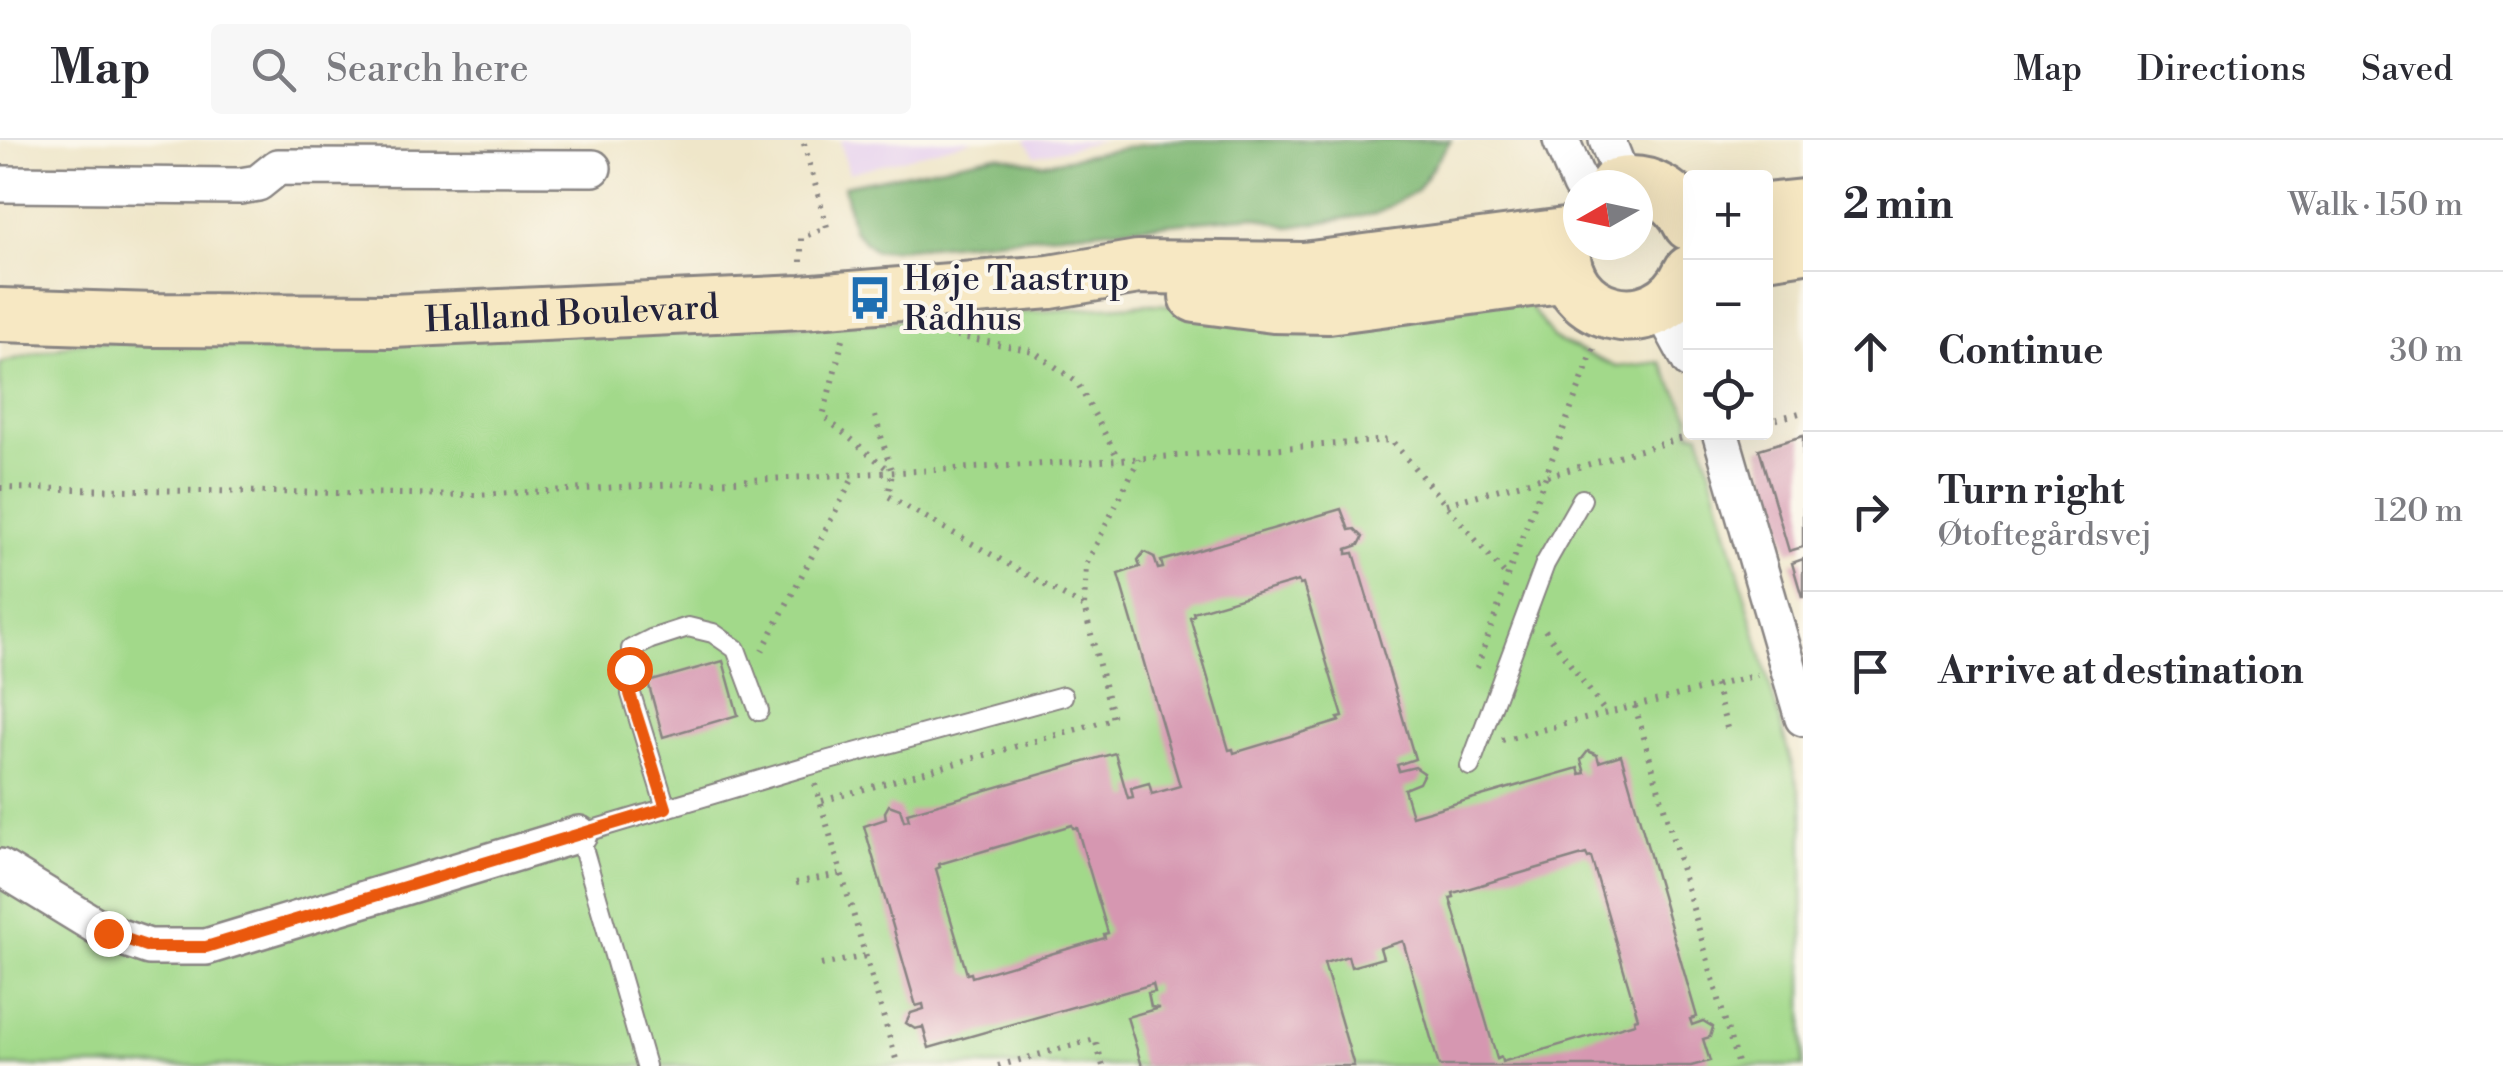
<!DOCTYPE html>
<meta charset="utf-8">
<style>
body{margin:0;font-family:"Libre Bodoni",serif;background:#f7f7f7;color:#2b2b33}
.controls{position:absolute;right:30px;top:30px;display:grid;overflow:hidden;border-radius:10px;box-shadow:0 10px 40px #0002}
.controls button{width:90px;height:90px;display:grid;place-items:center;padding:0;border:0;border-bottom:2px solid #e1e1e2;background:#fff;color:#2b2b33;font:50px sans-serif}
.compass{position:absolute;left:1563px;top:30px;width:90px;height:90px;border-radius:50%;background:#fff;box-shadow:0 10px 40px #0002;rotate:261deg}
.stop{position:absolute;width:30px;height:30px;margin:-22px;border:8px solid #ea580c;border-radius:50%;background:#fff}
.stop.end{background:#ea580c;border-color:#fff;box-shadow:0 2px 10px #0008}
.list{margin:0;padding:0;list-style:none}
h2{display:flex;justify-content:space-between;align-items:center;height:130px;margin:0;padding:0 40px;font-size:42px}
h2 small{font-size:32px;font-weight:400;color:#7c7c81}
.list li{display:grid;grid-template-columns:65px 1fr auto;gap:30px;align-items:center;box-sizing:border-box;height:160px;padding:0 40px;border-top:2px solid #e1e1e2}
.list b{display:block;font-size:38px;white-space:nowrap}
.list p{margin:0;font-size:32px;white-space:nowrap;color:#7c7c81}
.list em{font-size:32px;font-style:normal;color:#7c7c81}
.icon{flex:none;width:55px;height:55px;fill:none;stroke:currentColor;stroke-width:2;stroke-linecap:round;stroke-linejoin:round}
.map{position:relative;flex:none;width:1803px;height:926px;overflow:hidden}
header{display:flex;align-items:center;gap:60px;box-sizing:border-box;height:140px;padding:0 50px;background:#fff;border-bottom:2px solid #e1e1e2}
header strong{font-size:48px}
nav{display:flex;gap:55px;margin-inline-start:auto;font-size:35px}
.search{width:700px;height:90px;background:#f7f7f7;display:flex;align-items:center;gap:25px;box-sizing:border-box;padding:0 35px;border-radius:10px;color:#7c7c81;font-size:38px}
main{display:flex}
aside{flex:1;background:#fff}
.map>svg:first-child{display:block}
.built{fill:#e7d2ef}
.green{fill:#a2d98a;stroke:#627e62;stroke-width:2.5}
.forest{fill:#81b976;stroke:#526e58;stroke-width:2.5}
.building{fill:#d697b1;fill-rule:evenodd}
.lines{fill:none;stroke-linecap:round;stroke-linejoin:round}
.lane-casing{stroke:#888482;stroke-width:22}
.street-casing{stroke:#888482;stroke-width:40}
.secondary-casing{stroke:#888482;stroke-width:58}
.path{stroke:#888482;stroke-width:6;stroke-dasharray:2.5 8;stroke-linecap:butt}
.lane{stroke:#fff;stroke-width:18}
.street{stroke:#fff;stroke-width:35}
.secondary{stroke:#f7e8c3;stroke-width:52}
.route{stroke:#ea580c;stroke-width:12}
.labels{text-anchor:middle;stroke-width:8;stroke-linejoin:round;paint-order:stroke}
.poi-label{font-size:35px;fill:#22223b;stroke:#fbf7ec;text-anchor:start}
.street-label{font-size:35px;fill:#22223b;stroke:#fbf7ec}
</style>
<header>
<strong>Map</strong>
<div class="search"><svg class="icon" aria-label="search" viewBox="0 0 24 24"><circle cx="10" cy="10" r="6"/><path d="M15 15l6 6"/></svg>Search here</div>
<nav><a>Map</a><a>Directions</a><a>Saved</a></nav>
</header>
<main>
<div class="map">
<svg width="1803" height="926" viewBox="0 0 1803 926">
<rect width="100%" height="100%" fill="#fbf7ec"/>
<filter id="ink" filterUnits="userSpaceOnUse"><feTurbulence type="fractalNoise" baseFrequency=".01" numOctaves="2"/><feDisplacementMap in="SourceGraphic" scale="20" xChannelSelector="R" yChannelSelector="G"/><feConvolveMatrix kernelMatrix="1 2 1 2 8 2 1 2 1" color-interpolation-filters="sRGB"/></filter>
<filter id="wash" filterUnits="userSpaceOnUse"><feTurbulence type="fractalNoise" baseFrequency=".0048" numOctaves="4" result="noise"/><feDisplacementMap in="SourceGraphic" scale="40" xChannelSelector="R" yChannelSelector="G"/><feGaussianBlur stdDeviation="2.25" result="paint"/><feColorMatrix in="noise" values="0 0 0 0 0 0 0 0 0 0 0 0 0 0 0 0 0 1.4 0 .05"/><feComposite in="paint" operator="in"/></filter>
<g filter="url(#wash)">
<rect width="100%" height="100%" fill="#efe6c9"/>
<g class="built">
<polygon points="840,0 974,0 849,33"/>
<polygon points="1025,0 1104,0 1035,16"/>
</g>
<polygon class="green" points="1514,145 1554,199 1616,227 1660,222 1690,276 1690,292 1700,293 1803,665 1803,926 0,926 0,223 80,202 844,184 1152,164 1305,174"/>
<polygon class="forest" points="1167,0 1451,0 1416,51 1375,74 1289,87 1254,76 875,111 853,90 844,46 997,15 1041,24"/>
<g id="blocks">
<g class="building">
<polygon points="1803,296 1803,407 1789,411 1759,309"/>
<path d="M1341,369L1349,390L1355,389L1363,397L1359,405L1347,409V414L1354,413L1415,619L1397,625L1399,631L1415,627L1424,633L1419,643L1404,649L1412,676L1578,628L1580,634L1585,633L1581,620L1588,611L1597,615L1599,622L1621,615L1697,877L1690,879L1692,885L1703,881L1713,887L1710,897L1703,899L1710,921L1691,926H1439L1403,801L1380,808L1383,818L1351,827L1348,816L1324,823L1354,926H1142L1127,877L1159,868L1151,867L1148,853L1155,852L1153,844L929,908L923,887L915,889L906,883L911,873L924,869L923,864L916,866L864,686L886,679L885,672L889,665L900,669L904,681L909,680L907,673L1115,613L1128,658L1133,657L1131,648L1149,643L1152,654L1180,646L1118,434L1140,427L1138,420L1144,412L1154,417L1158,429L1163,428L1161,421ZM1298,441L1300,445L1303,444L1343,577L1338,578L1340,581L1234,613L1233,609L1229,610L1190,477L1194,475L1193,472ZM1072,685L1073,688H1077L1108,793L1104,794L1105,798L972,837L971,833L967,834L936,729L940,727L939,724ZM1586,714L1588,718L1591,717L1638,878L1634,879L1635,883L1502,922L1501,917L1497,919L1450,758L1454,757L1453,753Z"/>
<polygon points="1803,419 1803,457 1802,457 1792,423"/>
<polygon points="723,521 738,575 663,597 648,542"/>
</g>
</g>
</g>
<g filter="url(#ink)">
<use href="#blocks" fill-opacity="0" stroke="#888482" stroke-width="2.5"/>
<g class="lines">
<g class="lane-casing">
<g id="lane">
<polyline points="1470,626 1545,424 1582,359"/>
<polyline points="666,668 631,554 631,509 651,499 688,487 713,493 736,509 759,571"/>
<polyline points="646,926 579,694 807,626 1063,556"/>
</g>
</g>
<g class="street-casing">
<g id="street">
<polyline points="1561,0 1580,45"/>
<polyline points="1607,0 1624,43"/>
<polyline points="0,44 240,46 258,43 278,27 593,28"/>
<polyline points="1661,168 1690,221"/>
<polyline points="1720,292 1803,578"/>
<polyline points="0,727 108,793 149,807 206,807 579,694"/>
</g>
</g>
<g class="secondary-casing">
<g id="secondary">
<path d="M1616,45C1648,37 1677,56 1690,84"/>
<polyline points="1766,70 1803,66"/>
<path d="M1564,100C1555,178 1658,204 1690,132"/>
<polyline points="1766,112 1803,106"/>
<polyline points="1196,156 1274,166 1328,167 1568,135"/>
<path id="s1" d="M0,175L154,180L392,181L802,162L1050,142L1138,127L1304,129L1565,95"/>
</g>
</g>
<g class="path">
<polyline points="801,122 801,98 827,87 803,0"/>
<polyline points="946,194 1033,211 1077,242 1119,320"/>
<polyline points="843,199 823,276 891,332"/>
<polyline points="875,276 892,333 888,356 1084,467"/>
<polyline points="1766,282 1803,272"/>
<polyline points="0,348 475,355 1119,320 1391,300 1507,437"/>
<polyline points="1446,364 1690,296"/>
<polyline points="1507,437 1595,206"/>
<polyline points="1545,490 1606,573"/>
<polyline points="762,511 854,336"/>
<polyline points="1477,528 1508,439"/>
<polyline points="1715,545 1729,595"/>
<polyline points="1635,566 1738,926"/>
<polyline points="1502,600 1757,535"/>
<polyline points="815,644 898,926"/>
<polyline points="822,661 1113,579 1084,467 1086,425 1139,319"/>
<polyline points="796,743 843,733"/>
<polyline points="821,825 866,816"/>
<polyline points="998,926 1095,899 1103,926"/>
</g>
<use href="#lane" class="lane"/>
<use href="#street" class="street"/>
<use href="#secondary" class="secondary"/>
</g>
</g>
<g class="lines" filter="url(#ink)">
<polyline class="route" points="108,793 149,807 206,807 666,668 630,554 629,529"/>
</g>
<defs>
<g id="bus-bare" transform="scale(3.45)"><path d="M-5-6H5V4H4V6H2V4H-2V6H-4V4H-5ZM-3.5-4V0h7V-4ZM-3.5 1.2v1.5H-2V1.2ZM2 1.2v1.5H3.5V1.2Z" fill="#1f6fb2" stroke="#fbf7ec" stroke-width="2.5" paint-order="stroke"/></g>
</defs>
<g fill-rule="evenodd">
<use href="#bus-bare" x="870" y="158"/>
</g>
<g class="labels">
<g class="poi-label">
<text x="903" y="150">Høje Taastrup<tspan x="903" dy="40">Rådhus</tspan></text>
</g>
<g class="street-label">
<text dy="12" stroke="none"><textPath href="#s1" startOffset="572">Halland Boulevard</textPath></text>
</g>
</g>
</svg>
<div class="controls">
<button>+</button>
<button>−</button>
<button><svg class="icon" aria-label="locate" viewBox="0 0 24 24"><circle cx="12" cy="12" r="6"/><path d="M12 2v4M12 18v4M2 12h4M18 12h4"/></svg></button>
</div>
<svg class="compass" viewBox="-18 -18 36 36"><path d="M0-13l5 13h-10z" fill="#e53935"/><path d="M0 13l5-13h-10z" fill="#7c7c81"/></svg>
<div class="stop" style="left:629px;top:529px"></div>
<div class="stop end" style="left:108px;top:793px"></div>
</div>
<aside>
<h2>2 min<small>Walk · 150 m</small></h2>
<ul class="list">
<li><svg class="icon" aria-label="ahead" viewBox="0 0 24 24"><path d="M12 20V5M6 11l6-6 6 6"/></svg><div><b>Continue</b></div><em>30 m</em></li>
<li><svg class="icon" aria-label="right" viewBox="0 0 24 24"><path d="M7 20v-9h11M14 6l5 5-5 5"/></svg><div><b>Turn right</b><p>Øtoftegårdsvej</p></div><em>120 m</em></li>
<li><svg class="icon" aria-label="arrive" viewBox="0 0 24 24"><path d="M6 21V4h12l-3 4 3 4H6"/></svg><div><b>Arrive at destination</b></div></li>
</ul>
</aside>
</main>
